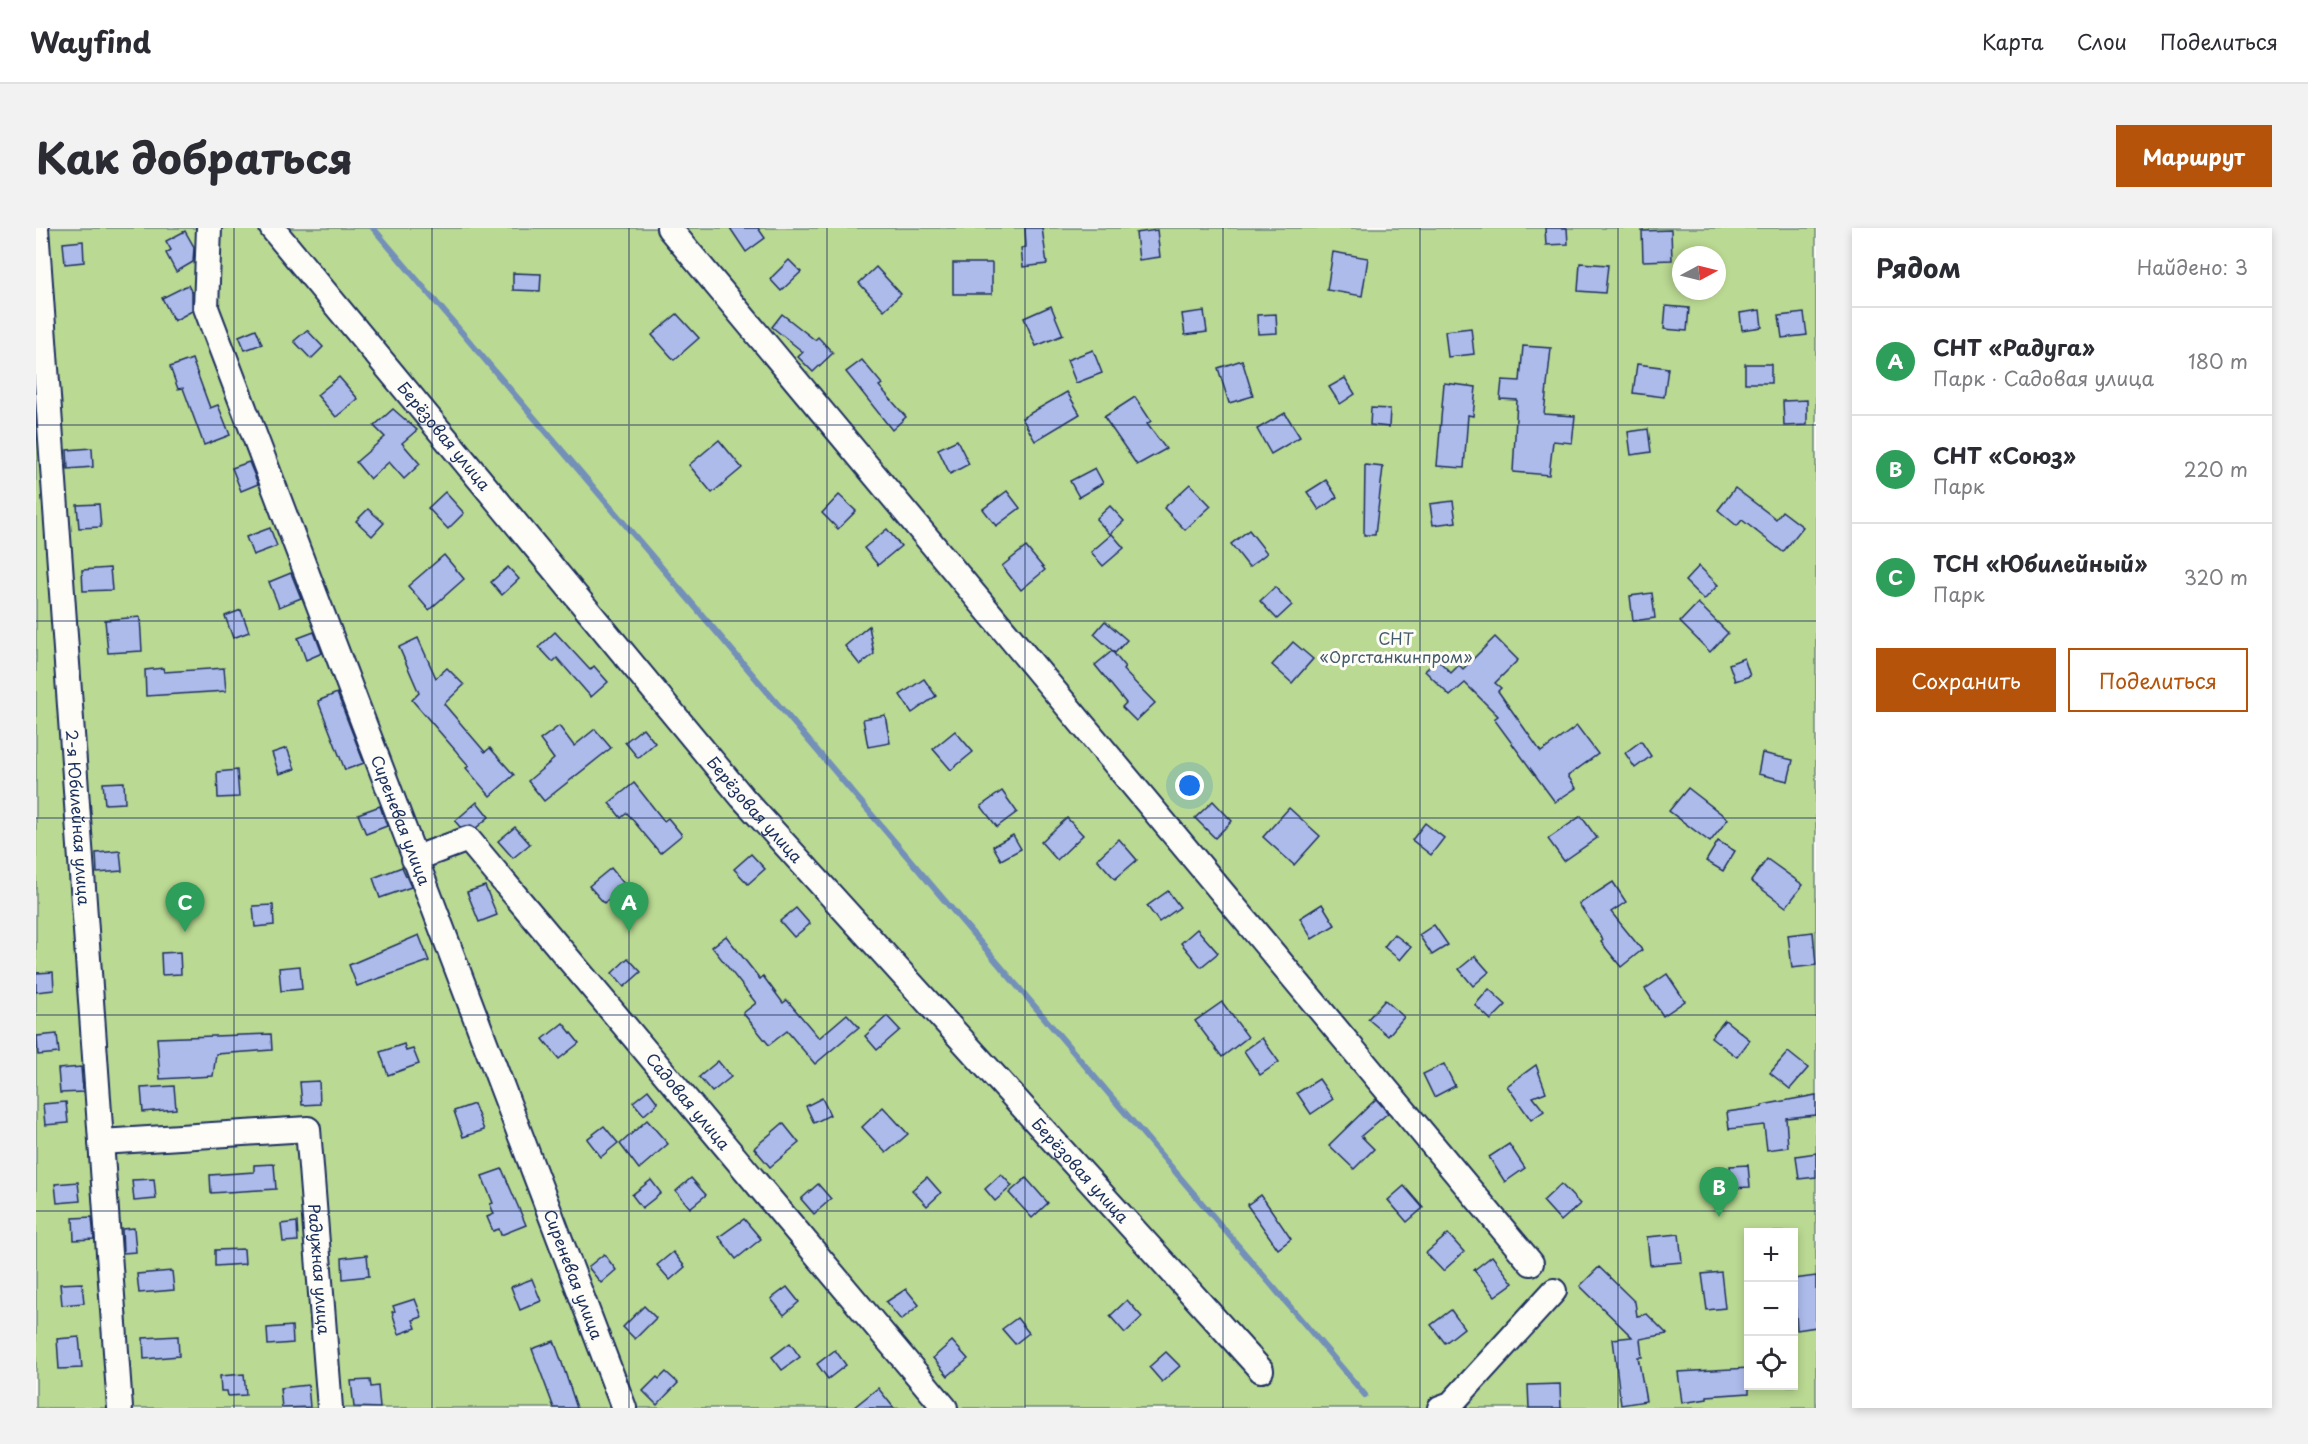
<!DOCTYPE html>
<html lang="ru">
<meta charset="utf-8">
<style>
body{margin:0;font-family:"Playpen Sans",sans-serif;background:#f2f2f3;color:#2b2b33}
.controls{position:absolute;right:18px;bottom:18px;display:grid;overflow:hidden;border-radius:0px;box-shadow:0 3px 9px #0003}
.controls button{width:54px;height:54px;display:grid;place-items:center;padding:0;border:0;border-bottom:2px solid #e1e1e2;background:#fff;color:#2b2b33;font:30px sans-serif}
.compass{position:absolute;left:1636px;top:18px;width:54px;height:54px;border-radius:50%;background:#fff;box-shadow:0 3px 9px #0003;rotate:83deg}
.you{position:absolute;left:1154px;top:558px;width:21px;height:21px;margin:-15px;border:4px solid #fff;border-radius:50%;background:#1a73e8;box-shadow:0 0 0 9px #1a73e833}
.badge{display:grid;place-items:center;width:39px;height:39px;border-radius:50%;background:#b45309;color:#fff;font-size:20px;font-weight:700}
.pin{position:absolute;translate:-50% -50px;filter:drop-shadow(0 2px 3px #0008)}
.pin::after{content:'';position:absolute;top:32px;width:21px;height:18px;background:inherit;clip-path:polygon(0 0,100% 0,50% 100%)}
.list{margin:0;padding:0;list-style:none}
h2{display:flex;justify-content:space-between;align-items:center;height:78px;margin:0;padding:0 24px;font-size:26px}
h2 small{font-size:20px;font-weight:400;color:#7c7c81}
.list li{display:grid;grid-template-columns:39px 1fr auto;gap:18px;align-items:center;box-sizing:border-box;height:108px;padding:0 24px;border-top:2px solid #e1e1e2}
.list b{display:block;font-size:22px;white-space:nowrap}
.list p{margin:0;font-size:20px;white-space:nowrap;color:#7c7c81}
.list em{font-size:20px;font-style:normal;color:#7c7c81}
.actions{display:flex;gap:12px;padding:18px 24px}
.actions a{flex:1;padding:14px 0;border:2px solid #b45309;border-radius:0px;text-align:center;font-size:21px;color:#b45309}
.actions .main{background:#b45309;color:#fff}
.icon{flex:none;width:33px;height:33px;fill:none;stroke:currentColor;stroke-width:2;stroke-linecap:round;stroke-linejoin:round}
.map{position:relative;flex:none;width:1780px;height:1180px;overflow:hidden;border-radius:0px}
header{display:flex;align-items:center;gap:36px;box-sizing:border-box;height:84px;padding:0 30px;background:#fff;border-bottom:2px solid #e1e1e2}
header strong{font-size:28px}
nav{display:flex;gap:33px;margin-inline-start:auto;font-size:21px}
.intro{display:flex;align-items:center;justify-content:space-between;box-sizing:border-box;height:144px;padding:0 36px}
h1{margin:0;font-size:42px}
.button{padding:15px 27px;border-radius:0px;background:#b45309;color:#fff;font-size:21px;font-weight:700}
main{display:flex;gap:36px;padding:0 36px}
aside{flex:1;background:#fff;border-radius:0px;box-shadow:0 3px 9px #0003}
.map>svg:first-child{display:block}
.green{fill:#bad992;stroke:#6a8478;stroke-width:1.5;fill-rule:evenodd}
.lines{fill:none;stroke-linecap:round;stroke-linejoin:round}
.stream{stroke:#7390b9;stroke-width:6}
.building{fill:#adbbeb;stroke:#1b2f5e;stroke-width:1.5}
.minor-casing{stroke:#1b2f5e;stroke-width:28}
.minor{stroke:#fdfcf7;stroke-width:24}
.grid{fill:none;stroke:#1b2f5e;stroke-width:1.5;stroke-opacity:0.55}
.labels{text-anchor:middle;stroke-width:6;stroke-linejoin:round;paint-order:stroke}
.street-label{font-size:16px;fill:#1b2f5e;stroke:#fdfcf7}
.park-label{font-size:16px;fill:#435a6b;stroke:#fdfcf7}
</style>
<header>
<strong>Wayfind</strong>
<nav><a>Карта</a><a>Слои</a><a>Поделиться</a></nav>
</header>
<div class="intro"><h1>Как добраться</h1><a class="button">Маршрут</a></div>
<main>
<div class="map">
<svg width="1780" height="1180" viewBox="0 0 1780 1180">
<rect width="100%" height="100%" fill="#fdfcf7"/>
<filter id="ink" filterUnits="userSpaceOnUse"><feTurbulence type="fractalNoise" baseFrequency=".0167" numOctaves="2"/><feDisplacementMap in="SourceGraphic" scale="12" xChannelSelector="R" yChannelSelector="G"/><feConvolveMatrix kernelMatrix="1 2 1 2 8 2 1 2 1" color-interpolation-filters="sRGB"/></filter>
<g filter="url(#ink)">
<path class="green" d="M0,0H1780V1180H0ZM1645,27H1681V63H1645ZM1712,1004H1758V1158H1712Z"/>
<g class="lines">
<polyline class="stream" points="337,0 1329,1167"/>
</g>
<g class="building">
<polygon points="694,0 722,0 729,10 710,24"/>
<polygon points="989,0 1006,0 1011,36 987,39 985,20 990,19"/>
<polygon points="1509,0 1531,0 1532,16 1510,17"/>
<polygon points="1121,2 1124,29 1103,32 1100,5"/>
<polygon points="1635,2 1636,32 1607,33 1606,3"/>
<polygon points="149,3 158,19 157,34 140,44 130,25 135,22 130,13"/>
<polygon points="47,13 48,34 29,36 27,15"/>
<polygon points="1297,24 1332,30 1326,68 1291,62"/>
<polygon points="753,32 765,44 745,63 734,51"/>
<rect x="917" y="35" width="39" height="31"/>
<polygon points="1544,35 1572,37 1569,65 1542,63"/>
<polygon points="840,39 865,66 848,82 823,55"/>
<polygon points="477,45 505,46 504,63 477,62"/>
<polygon points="152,57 156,65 156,83 138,93 126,70"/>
<polygon points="1015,78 1027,107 1000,118 988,90"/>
<polygon points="1630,78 1653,80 1651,103 1628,101"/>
<polygon points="1724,82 1726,99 1706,102 1704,85"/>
<polygon points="1168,83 1171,104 1149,107 1146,86"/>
<polygon points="1768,85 1771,107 1746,110 1743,88"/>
<polygon points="641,86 663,110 638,132 616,107"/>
<polygon points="746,86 779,112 782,109 797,125 777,144 762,129 767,124 736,99"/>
<polygon points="1240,86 1241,105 1222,106 1221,87"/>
<polygon points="1435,100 1438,126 1412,129 1409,103"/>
<polygon points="220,101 226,116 209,122 203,108"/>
<polygon points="271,102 287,119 275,131 258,113"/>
<polygon points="1487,118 1515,120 1508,186 1539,188 1536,215 1517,213 1513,247 1477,244 1481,172 1464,171 1466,152 1484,153"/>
<polygon points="1057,122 1066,145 1040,155 1031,132"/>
<polygon points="156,131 174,180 182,177 194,207 168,217 147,160 142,161 134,139"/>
<polygon points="826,132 846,156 843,158 870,189 856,202 810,144"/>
<polygon points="1206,132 1217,168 1193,175 1182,140"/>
<polygon points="1601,136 1632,140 1628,169 1597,165"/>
<rect x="1709" y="136" width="26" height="19"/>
<polygon points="303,149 322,171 300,189 281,167"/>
<polygon points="1309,150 1319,166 1304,176 1293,159"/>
<polygon points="1408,155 1440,159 1437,188 1432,187 1428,240 1401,238"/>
<polygon points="1031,164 1044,186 999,213 986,190"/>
<polygon points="1099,169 1115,193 1111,196 1130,221 1101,237 1068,189"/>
<polygon points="1771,172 1771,197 1748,198 1747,173"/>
<polygon points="1335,180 1354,181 1353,199 1334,197"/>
<polygon points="357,181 381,202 366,215 384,236 368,251 353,234 334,251 320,234 349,209 338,198"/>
<polygon points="1249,185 1264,209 1235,226 1221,201"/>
<polygon points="1612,201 1615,224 1595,227 1592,204"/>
<polygon points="683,212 706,240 676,265 653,237"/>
<polygon points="921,212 933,236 914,246 902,221"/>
<polygon points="56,220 57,239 32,241 31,222"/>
<polygon points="213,234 222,256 205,263 196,240"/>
<polygon points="1329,237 1347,239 1339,307 1328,307"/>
<polygon points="1059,240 1067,255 1043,269 1034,253"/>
<polygon points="1290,252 1301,269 1283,282 1271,264"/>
<polygon points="1154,256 1175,278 1149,302 1128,280"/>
<polygon points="1699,260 1740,291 1746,283 1767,299 1747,324 1706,292 1701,298 1682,282"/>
<polygon points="971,263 984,280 960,298 947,281"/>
<polygon points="409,264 428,285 412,301 392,280"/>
<polygon points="803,267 820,283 802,301 786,285"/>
<polygon points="1417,273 1420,294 1397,297 1394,276"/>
<polygon points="63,276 65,299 43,300 41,277"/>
<polygon points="1074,278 1088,293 1074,306 1060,291"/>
<polygon points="332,281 348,295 336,308 320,293"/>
<polygon points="234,300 241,318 217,327 210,309"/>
<polygon points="851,301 865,318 842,337 828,320"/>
<polygon points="1213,302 1231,325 1213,339 1195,316"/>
<polygon points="1076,306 1088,320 1067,338 1055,324"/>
<polygon points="990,319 1009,342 985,362 966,338"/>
<polygon points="408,327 428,351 393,382 372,358"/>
<polygon points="1663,338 1682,357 1668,372 1649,353"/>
<polygon points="472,339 483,351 466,367 455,354"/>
<polygon points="74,340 76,362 47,363 46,342"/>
<polygon points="255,345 265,370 243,379 233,354"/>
<polygon points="1239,359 1256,377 1241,391 1224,373"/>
<polygon points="1616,365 1619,390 1597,393 1594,368"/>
<polygon points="1662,375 1692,405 1674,424 1644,394"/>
<polygon points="205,382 213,404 197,410 189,388"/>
<polygon points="104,389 106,423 72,425 69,392"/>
<polygon points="1069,393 1091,412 1079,425 1058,406"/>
<polygon points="833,398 838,426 824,437 809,418"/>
<polygon points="278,404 286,425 270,432 262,410"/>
<polygon points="519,404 554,442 558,438 572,454 555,469 521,430 517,434 503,419"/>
<polygon points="1459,409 1482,432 1459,455 1465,460 1462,463 1505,524 1541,498 1562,526 1532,548 1540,560 1519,574 1458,491 1462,488 1429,455 1414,468 1389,443 1401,431 1415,445 1423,437 1427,441"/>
<polygon points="382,410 400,450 411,440 428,457 408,476 449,524 454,520 478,547 454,568 430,540 433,538 376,472 383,465 363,419"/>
<polygon points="1257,414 1277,431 1256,455 1236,437"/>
<polygon points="1076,423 1089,439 1087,442 1119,475 1100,493 1086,479 1090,475 1059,437"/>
<polygon points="1708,430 1714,448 1699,453 1693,436"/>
<polygon points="127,440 128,444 188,440 190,463 110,468 109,442"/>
<polygon points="888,451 900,468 876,485 864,467"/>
<polygon points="301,465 328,535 309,542 282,473"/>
<polygon points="849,487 854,515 832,519 827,491"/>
<polygon points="523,498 538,518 559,501 575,520 508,573 492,553 518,531 504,512"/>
<polygon points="607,500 619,515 602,530 589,514"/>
<polygon points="919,503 937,524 915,542 897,521"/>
<polygon points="1605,513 1615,528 1599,540 1589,525"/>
<polygon points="251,520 259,541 243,546 236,525"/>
<polygon points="1726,525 1757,532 1752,553 1722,546"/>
<polygon points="201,542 203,569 182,570 181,544"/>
<polygon points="88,554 89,575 69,576 67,555"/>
<polygon points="598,555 628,593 632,590 646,607 624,625 591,585 585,590 573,575"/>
<polygon points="1652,560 1692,591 1674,614 1633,583"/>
<polygon points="966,563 981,584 961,599 945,578"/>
<polygon points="1177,573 1196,593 1179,610 1159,590"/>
<polygon points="441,574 453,589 440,600 435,597 424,599 419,593"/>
<polygon points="344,578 351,598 330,606 322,586"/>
<polygon points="1253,580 1284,608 1258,637 1227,609"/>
<polygon points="1545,588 1561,610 1528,633 1512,611"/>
<polygon points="1031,590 1047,607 1021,632 1005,614"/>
<polygon points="1389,595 1408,610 1395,627 1376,612"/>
<polygon points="479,599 494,616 477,630 462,613"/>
<polygon points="977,607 985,621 965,632 957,618"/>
<polygon points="1083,611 1101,632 1079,651 1061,631"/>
<polygon points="1682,613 1699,623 1687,643 1670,633"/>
<polygon points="84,623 86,643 61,645 60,625"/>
<polygon points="715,626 729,641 712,656 698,641"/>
<polygon points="1731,631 1767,657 1750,679 1715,653"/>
<polygon points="366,639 375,659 344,670 337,650"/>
<polygon points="575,640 589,657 568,675 553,658"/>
<polygon points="1577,654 1590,674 1575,684 1606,722 1585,739 1565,714 1567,712 1543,676"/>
<polygon points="449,658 461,687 443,694 431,664"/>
<polygon points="1132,663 1144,679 1123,694 1111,678"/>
<polygon points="1286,676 1299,697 1276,711 1264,690"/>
<polygon points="237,677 238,697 219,699 217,678"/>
<polygon points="760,680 774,696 758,709 744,693"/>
<polygon points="1398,697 1412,717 1396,727 1383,707"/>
<polygon points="1161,701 1182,725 1165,739 1145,715"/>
<polygon points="1777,704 1780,737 1756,740 1752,707"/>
<polygon points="1358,706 1375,719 1364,732 1348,719"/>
<polygon points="383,707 393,733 321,758 313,737"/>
<polygon points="690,708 724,751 727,748 747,775 751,772 783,810 811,786 823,799 779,836 751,803 733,817 707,785 720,775 676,719"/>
<polygon points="144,724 145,746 126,747 125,725"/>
<polygon points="1439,728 1453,744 1437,758 1423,741"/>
<polygon points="592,730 605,744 588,759 576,745"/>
<polygon points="264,738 266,761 245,763 243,740"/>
<polygon points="17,744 18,762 0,764 0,745"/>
<polygon points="1631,746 1649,773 1627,788 1609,761"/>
<polygon points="1453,761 1470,777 1455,792 1439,777"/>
<polygon points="1349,772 1368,789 1352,808 1332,791"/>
<polygon points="1186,774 1212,809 1186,829 1159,793"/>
<polygon points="851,788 864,802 841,822 829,808"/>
<polygon points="1689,792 1714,812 1701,829 1675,809"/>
<polygon points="527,795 543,815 523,831 507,811"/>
<polygon points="21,806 23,825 2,827 1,808"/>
<polygon points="235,806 236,822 180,826 177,848 124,851 121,810"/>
<polygon points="1226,810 1243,834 1224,847 1208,823"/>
<polygon points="368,816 370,823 377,821 383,836 352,847 344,824"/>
<polygon points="1752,824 1772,840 1754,861 1734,845"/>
<polygon points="682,833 695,849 676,864 663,849"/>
<polygon points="1408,836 1419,858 1398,869 1387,846"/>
<polygon points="1500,837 1510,864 1497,869 1508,883 1495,892 1471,858"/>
<polygon points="45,839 47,864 24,865 22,841"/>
<polygon points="1283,851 1297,871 1275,886 1261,865"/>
<polygon points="283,853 284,876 266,877 264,854"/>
<polygon points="138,858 140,881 107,884 105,860"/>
<polygon points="612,862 622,875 608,887 597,874"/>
<polygon points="1780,867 1780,887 1750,890 1752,919 1731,922 1728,897 1693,901 1691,884 1726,879 1726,877"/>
<polygon points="786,870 794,887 778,895 770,878"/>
<polygon points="1340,871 1352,885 1325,908 1338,921 1318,941 1293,917"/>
<polygon points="30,874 32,895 9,897 7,876"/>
<polygon points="438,876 448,902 427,909 418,883"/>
<polygon points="847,879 872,906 850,925 826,899"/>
<polygon points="611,892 632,916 603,941 584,916"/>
<polygon points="747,895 763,915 734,939 718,920"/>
<polygon points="568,898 582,915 565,929 551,911"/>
<polygon points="1473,916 1489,940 1469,954 1453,929"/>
<polygon points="1780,925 1780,949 1763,951 1760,928"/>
<polygon points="238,936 240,961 175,965 174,947 218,944 218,937"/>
<polygon points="1712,937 1714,959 1695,960 1694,938"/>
<polygon points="466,941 490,997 465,1007 463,1001 457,1003 451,989 458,986 454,976 457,975 446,948"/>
<polygon points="965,946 976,958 959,973 949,961"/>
<polygon points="891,949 905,965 891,978 876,962"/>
<polygon points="655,950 670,967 654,980 640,963"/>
<polygon points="990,950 1012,975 996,990 973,965"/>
<polygon points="118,951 120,971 98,973 96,952"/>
<polygon points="615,952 625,965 606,980 596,967"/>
<polygon points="42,954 44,973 21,975 19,956"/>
<polygon points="782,956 795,971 778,986 765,971"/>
<polygon points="1525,956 1544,976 1525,993 1507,973"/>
<polygon points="1368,958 1387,980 1371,994 1352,972"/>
<polygon points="1225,967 1255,1011 1242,1021 1211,977"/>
<polygon points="56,989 58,1011 38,1012 37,990"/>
<polygon points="708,991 725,1011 700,1031 683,1009"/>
<polygon points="261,994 262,1013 247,1014 245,996"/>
<polygon points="98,1000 100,1024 87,1025 86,1001"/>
<polygon points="1412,1006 1428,1024 1407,1043 1390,1025"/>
<polygon points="1643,1006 1646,1034 1614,1037 1611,1009"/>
<polygon points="208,1021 209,1036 179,1038 179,1022"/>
<polygon points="637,1024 649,1039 634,1052 621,1037"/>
<polygon points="568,1026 580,1042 565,1055 552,1039"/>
<polygon points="331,1027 333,1048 307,1051 306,1030"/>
<polygon points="1456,1028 1477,1055 1459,1068 1438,1042"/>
<polygon points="1563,1039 1599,1074 1601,1088 1611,1086 1631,1106 1604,1111 1606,1129 1602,1129 1610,1173 1585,1177 1577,1111 1596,1109 1544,1058"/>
<polygon points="136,1043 138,1062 103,1065 101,1046"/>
<polygon points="1685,1044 1689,1080 1671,1082 1666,1046"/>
<polygon points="1780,1048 1780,1099 1761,1102 1758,1051"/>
<polygon points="496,1051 505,1073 484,1082 475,1059"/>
<polygon points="46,1055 48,1075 26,1077 24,1056"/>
<polygon points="751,1059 763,1074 748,1087 735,1071"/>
<polygon points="870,1061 883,1077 865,1092 850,1074"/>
<polygon points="379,1071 386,1089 377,1092 380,1100 363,1106 356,1084 359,1083 357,1078"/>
<polygon points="1091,1072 1106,1089 1089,1105 1074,1088"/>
<polygon points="608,1078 620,1090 599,1111 587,1099"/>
<polygon points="1415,1082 1428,1100 1409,1115 1395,1097"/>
<polygon points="981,1090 993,1105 979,1116 966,1101"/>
<polygon points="256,1098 257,1115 232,1117 231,1100"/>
<polygon points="142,1108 143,1128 108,1131 107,1110"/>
<polygon points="43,1109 46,1140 23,1141 21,1111"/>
<polygon points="518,1113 525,1132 541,1180 518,1180 496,1121"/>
<polygon points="916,1113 932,1131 912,1148 897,1130"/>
<polygon points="754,1115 764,1129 746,1142 736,1129"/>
<polygon points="799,1122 810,1137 792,1151 781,1136"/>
<polygon points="1130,1124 1144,1138 1126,1154 1113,1139"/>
<polygon points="1713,1140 1713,1165 1671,1168 1671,1171 1646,1175 1642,1144"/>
<polygon points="630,1144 642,1155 621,1177 607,1163 621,1149 623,1151"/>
<polygon points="208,1146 210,1167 192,1168 191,1163 185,1163 184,1148"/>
<polygon points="334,1152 335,1159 342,1158 344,1180 318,1179 315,1153"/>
<polygon points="1524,1156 1525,1180 1493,1180 1492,1157"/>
<polygon points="272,1157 274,1179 246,1180 244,1160"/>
<polygon points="842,1160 858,1180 817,1180"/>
</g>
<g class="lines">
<g class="minor-casing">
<g id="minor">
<path id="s1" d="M0,0L84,1180"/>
<path id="s2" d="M173,0L170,80L588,1180"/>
<path id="s3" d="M236,0L706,569L1225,1142"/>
<polyline points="633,0 1495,1035"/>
<path id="s4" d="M378,631L432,611L909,1180"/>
<path id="s5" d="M65,914L272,901L294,1180"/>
<polyline points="1404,1180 1415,1176 1518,1063"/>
</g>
</g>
<use href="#minor" class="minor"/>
</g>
</g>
<path class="grid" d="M198,0V1180M396,0V1180M593,0V1180M791,0V1180M989,0V1180M1187,0V1180M1384,0V1180M1582,0V1180M0,197H1780M0,393H1780M0,590H1780M0,787H1780M0,983H1780"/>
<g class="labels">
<g class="street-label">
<text dy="6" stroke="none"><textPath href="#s3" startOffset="270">Берёзовая улица</textPath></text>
<text dy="6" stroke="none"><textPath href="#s3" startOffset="756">Берёзовая улица</textPath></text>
<text dy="6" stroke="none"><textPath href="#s1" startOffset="591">2-я Юбилейная улица</textPath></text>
<text dy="6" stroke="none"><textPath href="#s2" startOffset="628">Сиреневая улица</textPath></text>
<text dy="6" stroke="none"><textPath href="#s4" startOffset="400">Садовая улица</textPath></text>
<text dy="6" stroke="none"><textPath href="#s3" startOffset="1242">Берёзовая улица</textPath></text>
<text dy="6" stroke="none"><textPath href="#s5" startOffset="348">Радужная улица</textPath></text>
<text dy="6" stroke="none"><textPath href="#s2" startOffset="1114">Сиреневая улица</textPath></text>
</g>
<g class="park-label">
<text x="1360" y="417">СНТ<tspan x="1360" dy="18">«Оргстанкинпром»</tspan></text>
</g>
</g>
</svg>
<div class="controls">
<button>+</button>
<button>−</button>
<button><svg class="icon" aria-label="locate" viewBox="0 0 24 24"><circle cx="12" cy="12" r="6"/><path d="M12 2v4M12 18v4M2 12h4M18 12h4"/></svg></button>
</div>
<svg class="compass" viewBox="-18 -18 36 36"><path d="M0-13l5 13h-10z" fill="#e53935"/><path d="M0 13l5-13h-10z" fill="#7c7c81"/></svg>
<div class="you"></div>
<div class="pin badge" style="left:593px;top:704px;background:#2e9e5b">A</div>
<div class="pin badge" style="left:1683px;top:989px;background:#2e9e5b">B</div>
<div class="pin badge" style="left:149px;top:704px;background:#2e9e5b">C</div>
</div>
<aside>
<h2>Рядом<small>Найдено: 3</small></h2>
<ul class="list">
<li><span class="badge" style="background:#2e9e5b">A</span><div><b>СНТ «Радуга»</b><p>Парк · Садовая улица</p></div><em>180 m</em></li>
<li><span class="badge" style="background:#2e9e5b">B</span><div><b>СНТ «Союз»</b><p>Парк</p></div><em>220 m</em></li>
<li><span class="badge" style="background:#2e9e5b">C</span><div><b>ТСН «Юбилейный»</b><p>Парк</p></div><em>320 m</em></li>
</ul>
<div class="actions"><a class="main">Сохранить</a><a>Поделиться</a></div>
</aside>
</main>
